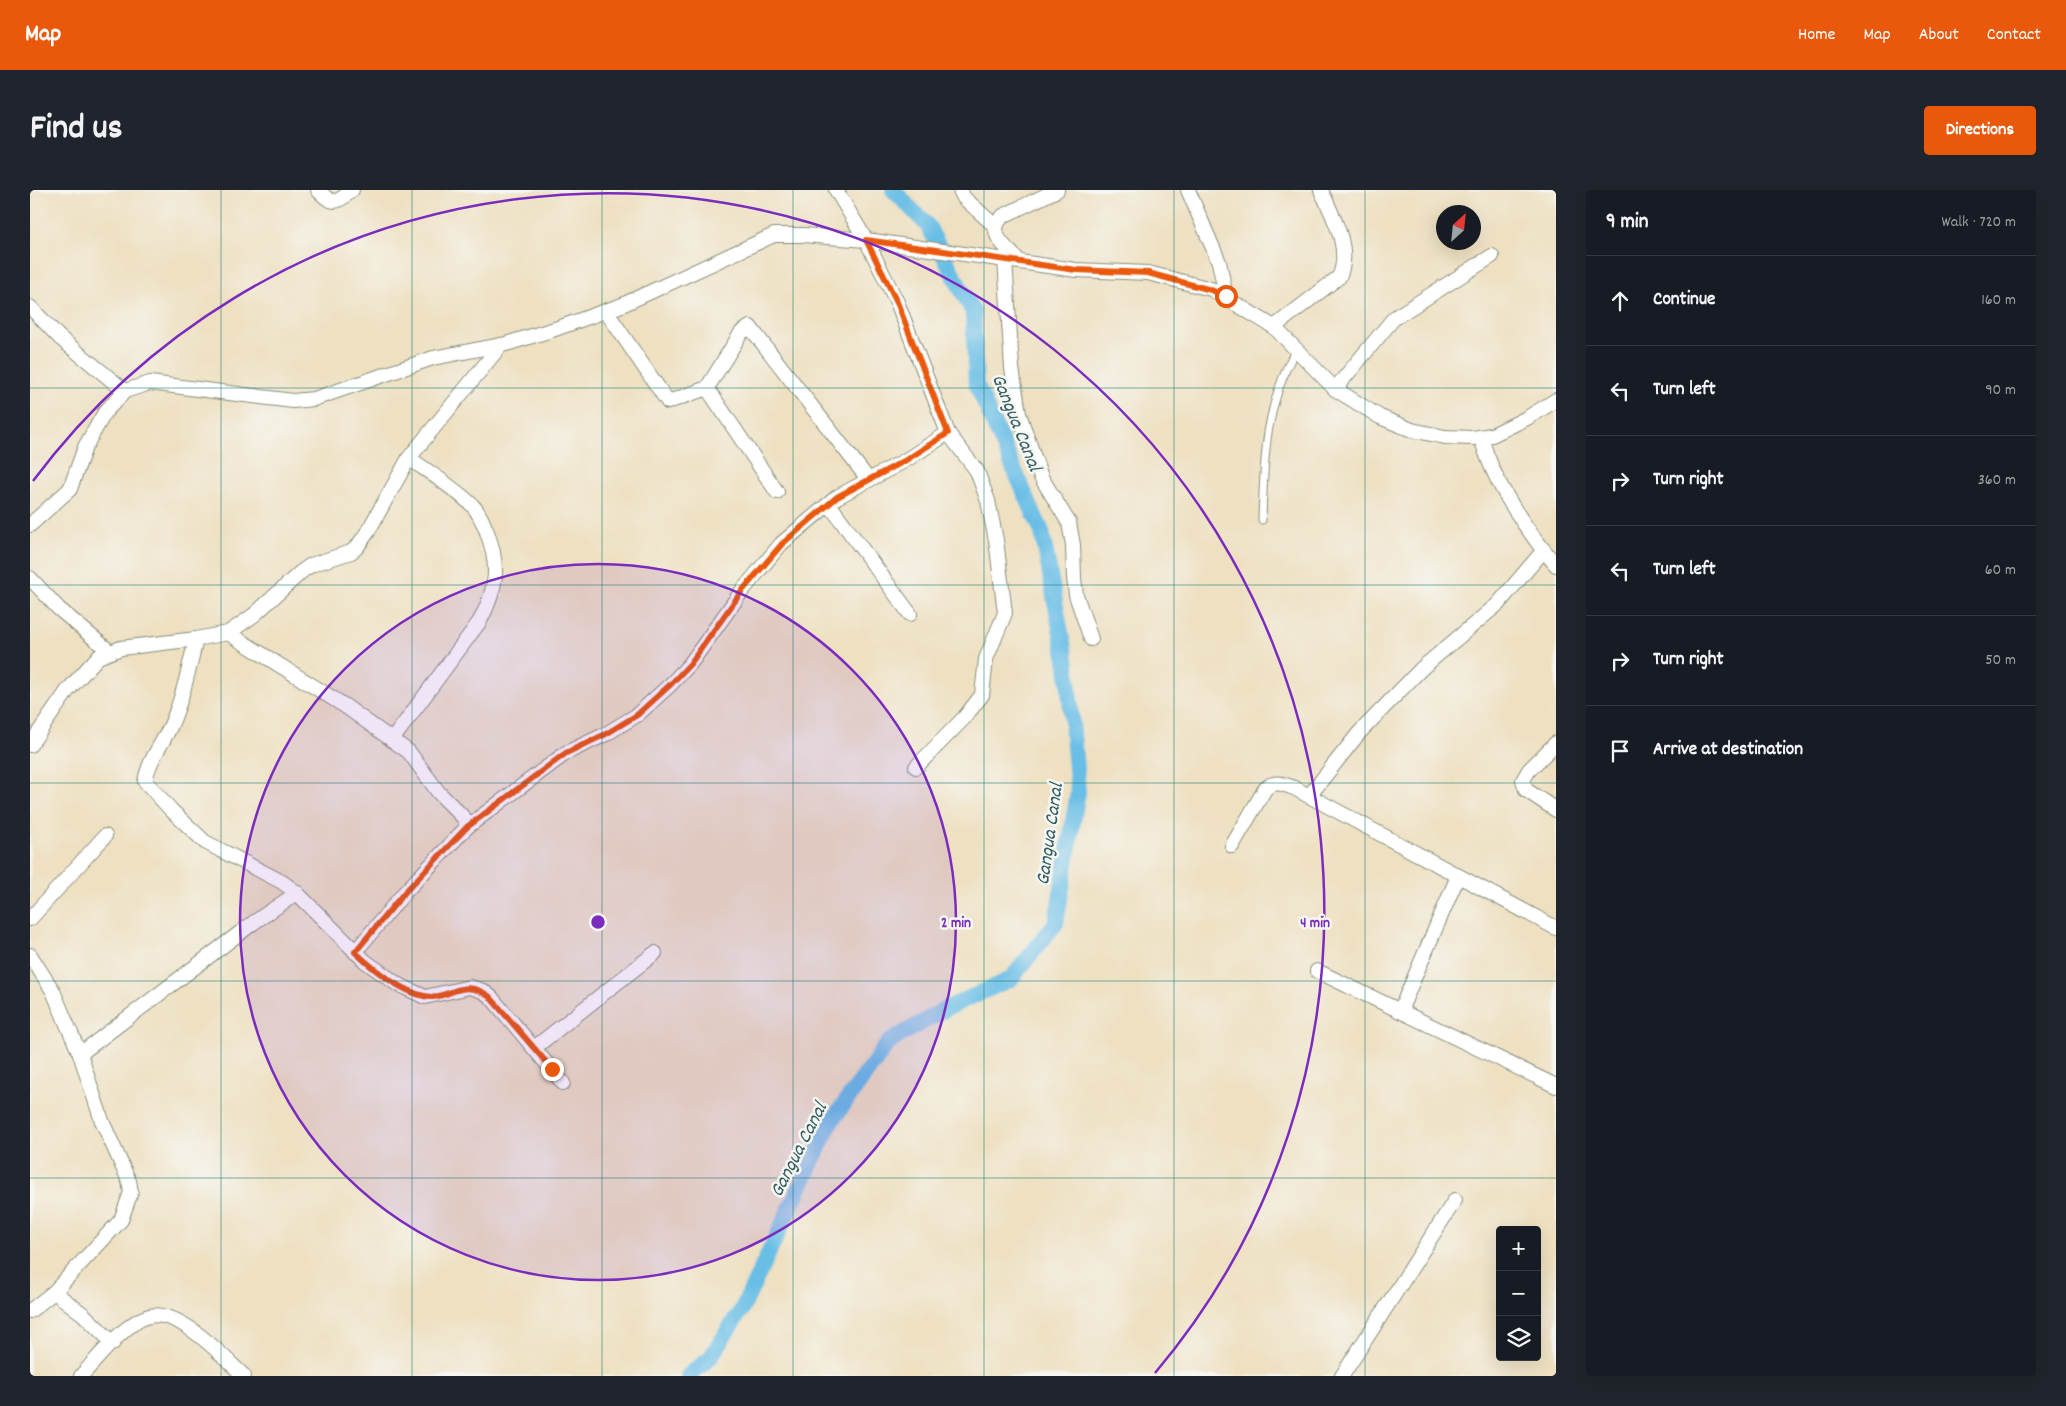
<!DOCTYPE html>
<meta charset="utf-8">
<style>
body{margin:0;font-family:Dekko,sans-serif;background:#20242c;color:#f1f3f6}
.controls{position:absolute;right:15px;bottom:15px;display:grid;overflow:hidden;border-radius:5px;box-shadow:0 5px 20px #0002}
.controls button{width:45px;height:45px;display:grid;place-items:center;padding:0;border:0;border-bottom:1px solid #363941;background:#171b24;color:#f1f3f6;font:25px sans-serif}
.compass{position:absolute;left:1406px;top:15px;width:45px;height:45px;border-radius:50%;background:#171b24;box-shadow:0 5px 20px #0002;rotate:27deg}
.stop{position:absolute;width:15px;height:15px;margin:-11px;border:4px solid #ea580c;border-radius:50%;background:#fff}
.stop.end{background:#ea580c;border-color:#fff;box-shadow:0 1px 5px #0008}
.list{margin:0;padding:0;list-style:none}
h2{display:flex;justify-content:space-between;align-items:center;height:65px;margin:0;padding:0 20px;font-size:21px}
h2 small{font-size:16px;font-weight:400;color:#9ea1a6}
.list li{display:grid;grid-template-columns:32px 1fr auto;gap:15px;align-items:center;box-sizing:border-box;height:90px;padding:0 20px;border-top:1px solid #363941}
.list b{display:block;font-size:19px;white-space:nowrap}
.list em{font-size:16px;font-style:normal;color:#9ea1a6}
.icon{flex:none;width:28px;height:28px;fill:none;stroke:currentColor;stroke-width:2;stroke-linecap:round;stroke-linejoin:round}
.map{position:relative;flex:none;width:1526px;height:1186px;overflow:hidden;border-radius:5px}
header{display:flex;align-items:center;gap:30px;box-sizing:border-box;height:70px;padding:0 25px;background:#ea580c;color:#fff}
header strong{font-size:24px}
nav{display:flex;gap:28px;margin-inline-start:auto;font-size:18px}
.intro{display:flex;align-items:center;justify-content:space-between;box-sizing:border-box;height:120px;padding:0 30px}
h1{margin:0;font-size:35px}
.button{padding:12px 22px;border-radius:5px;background:#ea580c;color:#fff;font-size:18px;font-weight:700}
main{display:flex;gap:30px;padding:0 30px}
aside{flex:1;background:#171b24;border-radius:5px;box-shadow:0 5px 20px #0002}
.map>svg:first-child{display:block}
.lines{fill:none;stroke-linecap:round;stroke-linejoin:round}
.canal{stroke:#69bee6;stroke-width:16}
.lane-casing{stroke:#868e7a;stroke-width:9}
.street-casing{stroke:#868e7a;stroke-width:16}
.lane{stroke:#fff;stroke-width:7}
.street{stroke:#fff;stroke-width:14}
.route{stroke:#ea580c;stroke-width:6}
.grid{fill:none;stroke:#0f766e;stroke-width:1;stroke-opacity:0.55}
.ring{fill:none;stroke:#7b2cbf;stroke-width:2.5}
.labels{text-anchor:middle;stroke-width:5;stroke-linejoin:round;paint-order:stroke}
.water-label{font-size:20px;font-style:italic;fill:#325d60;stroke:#f6f6f2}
.centre{fill:#7b2cbf;stroke:#f6f6f2;stroke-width:2.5}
.ring-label{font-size:15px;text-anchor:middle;font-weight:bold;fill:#7b2cbf;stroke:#f6f6f2;stroke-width:5;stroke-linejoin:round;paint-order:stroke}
</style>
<header>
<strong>Map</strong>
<nav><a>Home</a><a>Map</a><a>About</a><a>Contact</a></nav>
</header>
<div class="intro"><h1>Find us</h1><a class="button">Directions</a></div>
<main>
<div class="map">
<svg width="1526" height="1186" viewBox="0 0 1526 1186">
<rect width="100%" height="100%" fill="#f6f6f2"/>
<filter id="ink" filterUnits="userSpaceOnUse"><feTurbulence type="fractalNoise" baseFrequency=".02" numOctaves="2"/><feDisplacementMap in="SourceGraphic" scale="10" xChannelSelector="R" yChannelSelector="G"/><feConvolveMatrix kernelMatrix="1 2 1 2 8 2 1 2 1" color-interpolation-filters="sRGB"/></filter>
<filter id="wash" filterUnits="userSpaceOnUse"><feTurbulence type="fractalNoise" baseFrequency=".0096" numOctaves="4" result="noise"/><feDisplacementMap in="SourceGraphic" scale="20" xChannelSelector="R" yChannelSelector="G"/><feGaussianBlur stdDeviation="1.12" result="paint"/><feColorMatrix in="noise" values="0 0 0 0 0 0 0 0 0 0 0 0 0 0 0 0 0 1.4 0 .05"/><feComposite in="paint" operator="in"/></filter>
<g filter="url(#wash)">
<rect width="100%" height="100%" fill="#eee0c1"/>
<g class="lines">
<polyline class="canal" points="658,1186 680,1168 712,1119 801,932 859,852 915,819 981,789 1026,733 1048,602 1037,475 1012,342 946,194 943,122 898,36 863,0"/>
</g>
</g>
<g filter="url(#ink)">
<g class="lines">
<g class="lane-casing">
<path id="lane" d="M1232,330C1234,265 1235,217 1266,159"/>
</g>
<g class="street-casing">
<g id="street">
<path d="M288,0C303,16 307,13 322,0"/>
<polyline points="806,0 836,50 867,112 918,243 947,281 958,311 966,350 975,423 956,469 952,505 934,528 886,577"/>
<polyline points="930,0 934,8 965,36"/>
<polyline points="1158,0 1189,72 1196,106"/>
<polyline points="975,69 982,178 989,224 1011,287 1039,333 1043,355 1044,388 1046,405 1061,449"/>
<path d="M989,71C976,57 955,43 973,26L1027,0"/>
<polyline points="0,117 30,148 95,201"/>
<polyline points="576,121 638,212 677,198 711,143 720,137 838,289"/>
<path d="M1244,137L1309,87C1322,59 1303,27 1291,0"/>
<polyline points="677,198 747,302"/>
<polyline points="1305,199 1364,128 1462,66"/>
<path d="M1451,247C1463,292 1495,339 1526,375"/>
<polyline points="799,314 880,424"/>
<polyline points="0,335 40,299 55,257 75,222 95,201 120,193 263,211 284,209 403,168 476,154 528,138 592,115 744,45 773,45 836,50 1046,80 1118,83 1181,99 1244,137 1305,199 1350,227 1382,240 1415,247 1443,248 1462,245 1497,228 1526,210"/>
<polyline points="0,388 29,419 79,461"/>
<polyline points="198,443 315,516 379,562 409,603 434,628 437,637"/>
<path d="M166,449C159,478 153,507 141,535C132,555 119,569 115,591L141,620L175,652L252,692L267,703L335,771L367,794L395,807L440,797L453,801L461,807L533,893"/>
<path d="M362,550L450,431C467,398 470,377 457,342C453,332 449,322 442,315C423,297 400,283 379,268"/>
<polyline points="1526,553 1499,580 1493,590 1496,600 1526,620"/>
<polyline points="0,555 38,500 68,467 91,458 166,449 198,443 224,425 271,382 281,375 321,362 327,357 337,343 379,268 471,155"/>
<polyline points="1279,606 1329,543 1392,478 1468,414 1514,360"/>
<path d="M1202,656L1235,599C1244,590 1253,594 1264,598L1526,738"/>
<polyline points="0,729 75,646"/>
<polyline points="325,762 375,702 437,637 536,563 576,544 607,525 641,494 660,474 712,401 751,354 807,307 876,270 918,243"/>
<polyline points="0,765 23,801 36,832 50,864 72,931 99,991 101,1002 91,1030 24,1102 0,1121"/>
<polyline points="1287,781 1526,896"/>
<polyline points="1370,821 1428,686"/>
<polyline points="504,858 625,763"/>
<polyline points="50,864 223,733 267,703"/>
<polyline points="24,1102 53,1124 83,1153"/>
<path d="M51,1186C68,1168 93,1135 116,1127C147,1115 193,1167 214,1186"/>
<polyline points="1312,1186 1425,1010"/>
</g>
</g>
<use href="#lane" class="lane"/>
<use href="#street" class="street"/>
</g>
</g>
<g class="lines" filter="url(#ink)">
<path class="route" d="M522,879L460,807C430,785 419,812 394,806C368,800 344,780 325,762L375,702L437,637L536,563L576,544L607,525L641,494L660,474L712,401L752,354L807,307L876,270L918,243L867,112L836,50L1046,80L1118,83L1181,100L1196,106"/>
</g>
<path class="grid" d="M191,0V1186M382,0V1186M572,0V1186M763,0V1186M954,0V1186M1144,0V1186M1335,0V1186M0,198H1526M0,395H1526M0,593H1526M0,791H1526M0,988H1526"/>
<circle cx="568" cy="732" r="358" fill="#7b2cbf" fill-opacity=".12"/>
<g class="ring">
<circle cx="568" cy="732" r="358"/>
<path d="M3 291A717 717 0 1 1 1125 1183"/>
</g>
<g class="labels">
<g class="water-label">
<text transform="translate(988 232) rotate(68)" y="7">Gangua Canal</text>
<text transform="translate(1018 644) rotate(-82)" y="7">Gangua Canal</text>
<text transform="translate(767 959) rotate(-63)" y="7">Gangua Canal</text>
</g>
</g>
<circle cx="568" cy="732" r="8" class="centre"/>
<g class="ring-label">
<text x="926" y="737">2 min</text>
<text x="1285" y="737">4 min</text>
</g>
</svg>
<div class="controls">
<button>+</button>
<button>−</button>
<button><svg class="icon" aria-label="layers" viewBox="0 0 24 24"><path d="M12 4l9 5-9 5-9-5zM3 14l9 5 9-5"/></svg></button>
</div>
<svg class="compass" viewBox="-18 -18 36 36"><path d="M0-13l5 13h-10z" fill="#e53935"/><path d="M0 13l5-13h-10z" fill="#9ea1a6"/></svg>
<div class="stop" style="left:1196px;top:106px"></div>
<div class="stop end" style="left:522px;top:879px"></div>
</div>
<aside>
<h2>9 min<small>Walk · 720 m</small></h2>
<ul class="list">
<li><svg class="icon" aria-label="ahead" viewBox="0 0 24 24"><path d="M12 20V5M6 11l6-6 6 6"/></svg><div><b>Continue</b></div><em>160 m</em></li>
<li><svg class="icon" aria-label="left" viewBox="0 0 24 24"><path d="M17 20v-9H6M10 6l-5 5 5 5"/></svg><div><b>Turn left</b></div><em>90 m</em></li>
<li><svg class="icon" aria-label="right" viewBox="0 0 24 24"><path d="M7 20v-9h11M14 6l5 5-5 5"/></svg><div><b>Turn right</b></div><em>360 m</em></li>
<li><svg class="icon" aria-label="left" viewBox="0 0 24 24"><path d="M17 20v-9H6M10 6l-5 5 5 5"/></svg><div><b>Turn left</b></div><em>60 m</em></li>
<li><svg class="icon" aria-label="right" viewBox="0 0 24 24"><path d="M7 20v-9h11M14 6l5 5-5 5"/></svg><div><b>Turn right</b></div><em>50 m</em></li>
<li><svg class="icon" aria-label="arrive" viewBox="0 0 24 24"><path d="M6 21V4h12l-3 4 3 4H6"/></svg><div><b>Arrive at destination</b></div></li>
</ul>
</aside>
</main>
